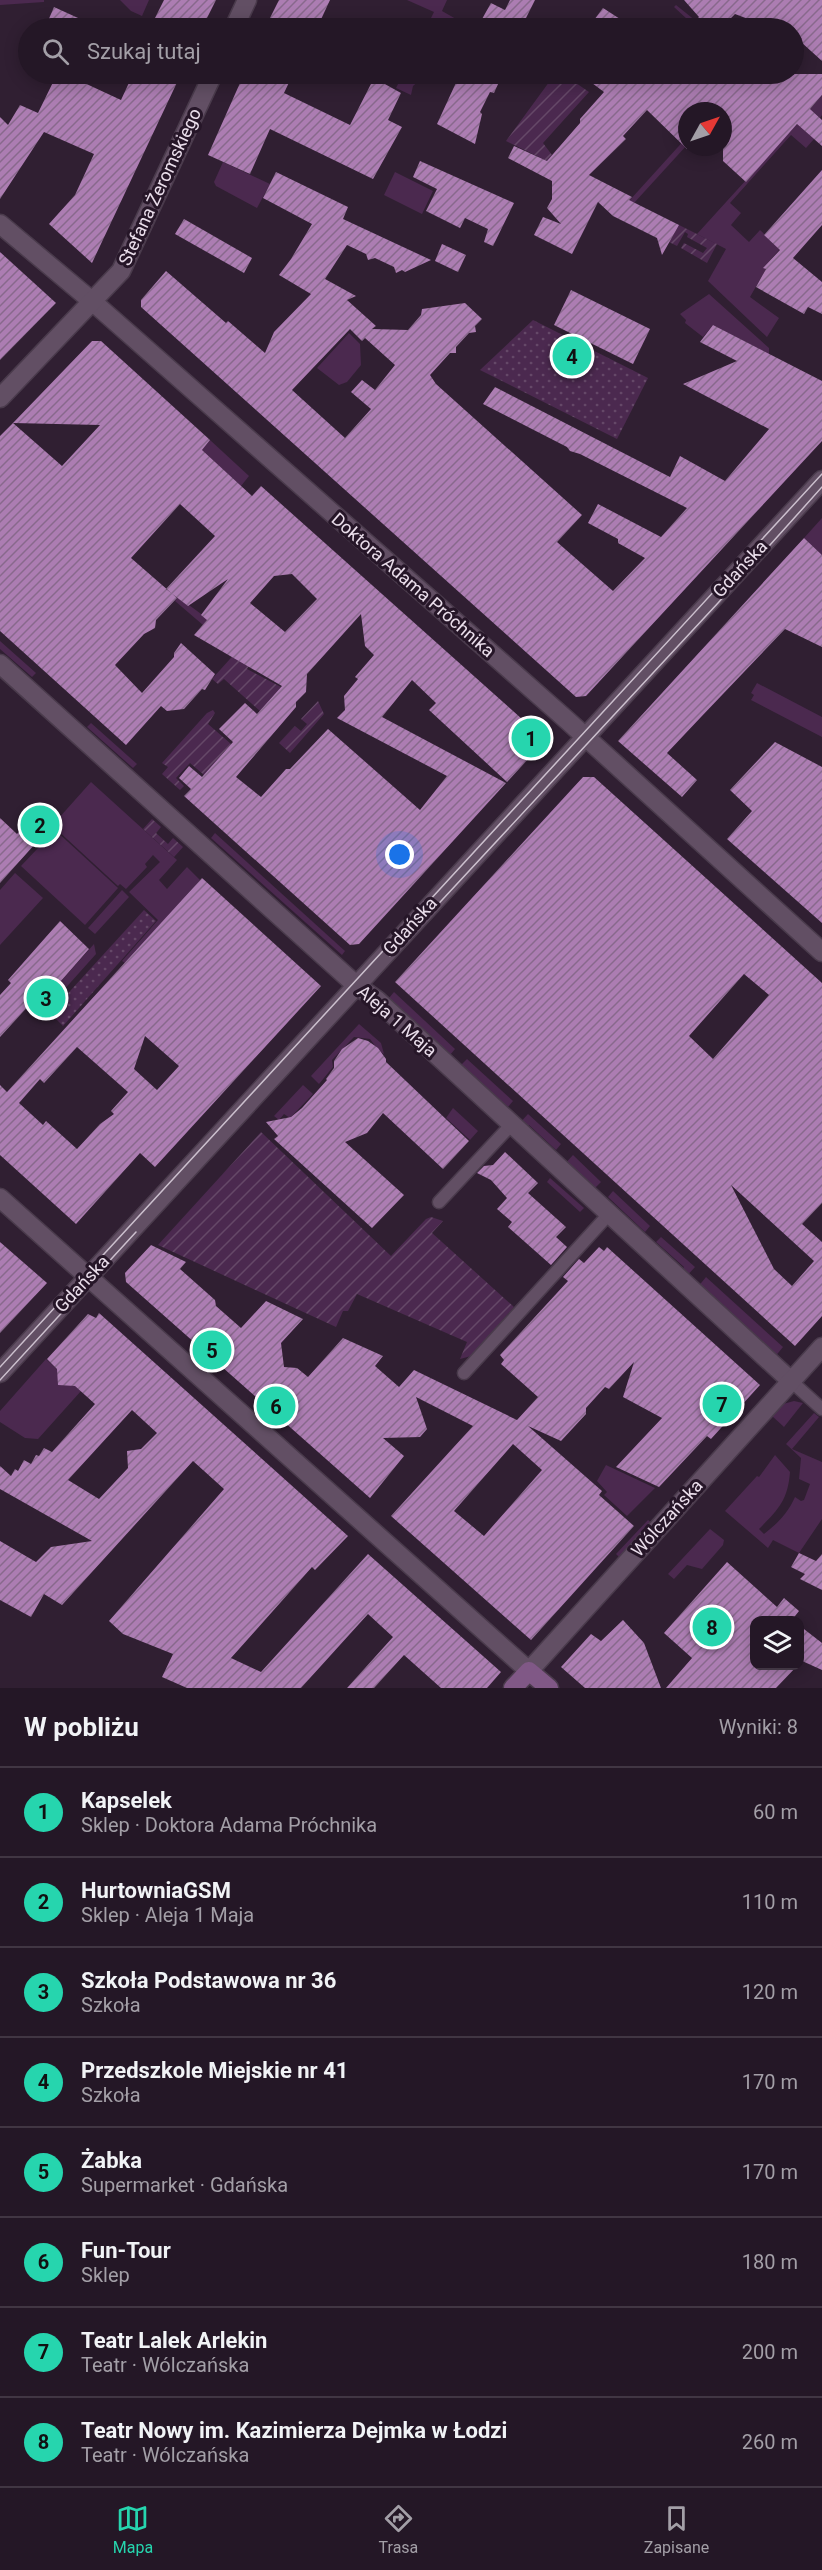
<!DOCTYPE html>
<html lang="pl">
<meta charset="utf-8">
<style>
body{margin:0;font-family:Roboto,sans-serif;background:#302432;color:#f1f3f6}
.controls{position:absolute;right:18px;bottom:18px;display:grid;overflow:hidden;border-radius:12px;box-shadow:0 3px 15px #0003}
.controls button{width:54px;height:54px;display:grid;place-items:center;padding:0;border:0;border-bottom:2px solid #413643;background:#241726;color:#f1f3f6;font:30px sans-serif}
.compass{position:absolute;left:678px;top:102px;width:54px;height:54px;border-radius:50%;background:#241726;box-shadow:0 3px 15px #0003;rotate:50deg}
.you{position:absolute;left:400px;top:855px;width:21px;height:21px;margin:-15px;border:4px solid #fff;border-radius:50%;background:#1a73e8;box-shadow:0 0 0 9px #1a73e833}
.badge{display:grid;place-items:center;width:39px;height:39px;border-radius:50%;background:#26d5ae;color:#111;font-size:20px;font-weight:700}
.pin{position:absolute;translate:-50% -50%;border:3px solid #fff;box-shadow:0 2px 6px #0006}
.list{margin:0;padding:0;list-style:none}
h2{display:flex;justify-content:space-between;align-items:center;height:78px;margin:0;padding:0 24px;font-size:26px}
h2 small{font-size:20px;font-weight:400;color:#a39fa7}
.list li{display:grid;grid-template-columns:39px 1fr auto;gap:18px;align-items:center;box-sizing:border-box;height:90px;padding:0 24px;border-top:2px solid #413643}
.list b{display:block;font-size:22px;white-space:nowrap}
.list p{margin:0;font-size:20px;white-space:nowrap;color:#a39fa7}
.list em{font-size:20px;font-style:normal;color:#a39fa7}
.icon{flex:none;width:33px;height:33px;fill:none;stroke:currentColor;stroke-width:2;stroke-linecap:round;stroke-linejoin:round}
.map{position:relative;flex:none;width:822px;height:1688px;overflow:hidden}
.search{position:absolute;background:#241726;box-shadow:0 3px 15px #0003;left:18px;right:18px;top:18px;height:66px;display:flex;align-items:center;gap:15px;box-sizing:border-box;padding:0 21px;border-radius:33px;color:#a39fa7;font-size:22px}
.sheet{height:798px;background:#241726}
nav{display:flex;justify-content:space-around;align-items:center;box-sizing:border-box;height:84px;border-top:2px solid #413643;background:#241726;font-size:16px;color:#a39fa7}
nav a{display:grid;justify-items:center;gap:3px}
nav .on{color:#26d5ae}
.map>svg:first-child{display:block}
.grass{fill:#4b294f}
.park{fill:url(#park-dots)}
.garden{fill:url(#garden-furrows)}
.building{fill:url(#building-hatch);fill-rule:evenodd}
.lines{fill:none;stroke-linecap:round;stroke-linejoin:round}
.service-casing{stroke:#4a3b4c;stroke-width:15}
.minor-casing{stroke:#4a3b4c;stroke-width:21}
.tertiary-casing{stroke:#4a3b4c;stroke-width:21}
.secondary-casing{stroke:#4a3b4c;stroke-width:21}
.service{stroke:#624f64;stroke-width:12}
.minor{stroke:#624f64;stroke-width:18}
.tertiary{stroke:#624f64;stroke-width:18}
.secondary{stroke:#805886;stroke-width:18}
.tram{stroke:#ccc0ce;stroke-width:1.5}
.labels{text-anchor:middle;stroke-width:6;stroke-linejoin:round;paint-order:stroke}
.street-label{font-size:18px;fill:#eadeeb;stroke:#261628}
</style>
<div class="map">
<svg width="822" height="1688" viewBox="0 0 822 1688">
<defs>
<pattern id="park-dots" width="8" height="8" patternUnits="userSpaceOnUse" patternTransform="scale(1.5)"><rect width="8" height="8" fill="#4b294f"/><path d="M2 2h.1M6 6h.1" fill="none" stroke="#654868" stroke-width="1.8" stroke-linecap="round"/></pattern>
<pattern id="garden-furrows" width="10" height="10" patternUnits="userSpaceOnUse" patternTransform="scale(1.5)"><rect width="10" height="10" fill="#4b294f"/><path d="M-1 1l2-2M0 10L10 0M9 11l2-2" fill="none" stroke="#654868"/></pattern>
<pattern id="building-hatch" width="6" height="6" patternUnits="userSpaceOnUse" patternTransform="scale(1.5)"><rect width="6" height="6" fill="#ac7db2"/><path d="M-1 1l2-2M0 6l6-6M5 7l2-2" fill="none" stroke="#88698c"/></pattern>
</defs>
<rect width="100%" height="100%" fill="#301f32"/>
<g class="grass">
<polygon points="0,0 44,0 44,2 0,5"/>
<polygon points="120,0 149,0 142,16 131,11"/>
<polygon points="407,0 447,0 442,11 456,19 451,28 441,28 435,26 433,28 426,28 434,12"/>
<polygon points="676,5 696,21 689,28 681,28 688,20 674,7"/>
<polygon points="403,74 429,74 426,80 421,79 413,86 411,95 396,88"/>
<polygon points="822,95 822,115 820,118 810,109"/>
<polygon points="797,124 814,139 806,148 791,135 730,203 741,213 731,225 749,242 760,230 780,249 764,267 766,269 750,297 779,318 767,337 708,281 726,249 697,234"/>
<polygon points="687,137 687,145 634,203 629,201"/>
<polygon points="223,162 270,184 257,208 216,186 214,182"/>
<polygon points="395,172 433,191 422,214 384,195"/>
<polygon points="709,294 769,348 769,354 713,325 703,337 685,323 686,320 680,314"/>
<polygon points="349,333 360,344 361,365 347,382 339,385 317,368"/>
<polygon points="210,440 249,476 241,486 202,450"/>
<polygon points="822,518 822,555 804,538"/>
<polygon points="178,597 208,619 203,625 175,601"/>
<polygon points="0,641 36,673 32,677 0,649"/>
<polygon points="757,683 822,717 822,737 751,700 754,695 751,693"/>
<polygon points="91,723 137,764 133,768 87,727"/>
<polygon points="91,782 177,860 159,880 167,889 187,867 200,880 125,963 122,961 158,920 129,892 160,862 153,855 145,864 147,867 126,889 120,884 118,886 55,828 61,822 58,819"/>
<polygon points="55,830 118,888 85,925 21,866"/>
<polygon points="215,833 345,951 342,955 211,838"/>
<polygon points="15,873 43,898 0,945 0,890"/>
<polygon points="122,890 129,897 95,934 88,928"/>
<polygon points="94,944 96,954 45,1011 39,1006"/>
<polygon points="394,992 455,1049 450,1055 389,998"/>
<polygon points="359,1024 381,1043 384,1054 379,1051 370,1039 354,1037 332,1060 333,1067 319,1084 311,1076"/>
<polygon points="467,1059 513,1101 508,1107 461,1065"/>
<polygon points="303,1085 313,1094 290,1118 284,1114 279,1120 274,1116"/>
<polygon points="453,1108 478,1131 470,1140 446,1118"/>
<polygon points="528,1114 561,1144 556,1150 529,1125 523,1130 518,1125"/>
<polygon points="573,1155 601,1182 591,1192 563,1166"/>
<polygon points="550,1178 584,1208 580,1212 547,1182"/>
<polygon points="613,1191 650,1226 645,1232 608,1197"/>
<polygon points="661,1237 695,1267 685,1278 680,1273 684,1267 656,1242"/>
<polygon points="706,1277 783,1347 774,1358 697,1288"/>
<polygon points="46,1359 60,1372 58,1382 68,1385 72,1383 81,1391 38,1439 25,1438 0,1422 0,1411"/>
<polygon points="794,1401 803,1403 784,1427 772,1416 783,1404"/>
<path d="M814,1413L819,1417L792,1449L822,1462V1519L799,1553L773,1540L768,1548L725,1511L757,1476L759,1477L775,1455L790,1472C788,1500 778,1510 759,1529L764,1534C777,1524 788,1513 795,1497L801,1501L804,1500L810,1484L799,1479L801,1458L786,1444Z"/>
<polygon points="606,1465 655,1488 627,1516 604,1495 607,1492 597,1481"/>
<polygon points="648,1520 653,1524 621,1559 616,1554"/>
<polygon points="710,1529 724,1540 723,1545 702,1569 687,1565 674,1579 668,1574"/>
</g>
<g class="park">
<polygon points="533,320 648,378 617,439 480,370"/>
<polygon points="144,910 156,921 63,1026 50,1013"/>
</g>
<g class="garden">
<polygon points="555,74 580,74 576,83 589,92 543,143 552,155 547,161 506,141"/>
<polygon points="679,225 717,244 707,263 681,248 684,243 703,253 707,248 687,237 688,234 685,232 677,246 669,242"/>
<polygon points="238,650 259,651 247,669 281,687 260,711 224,679 218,684 212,679"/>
<polygon points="318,701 324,714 290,753 279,743 295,726 301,731 307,724 301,719"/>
<polygon points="213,710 215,713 208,724 231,744 204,775 190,763 176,778 184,786 180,790 162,774 168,767 162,763 207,713"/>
<polygon points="152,819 161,827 156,833 168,844 173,838 183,847 174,857 143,829"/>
<polygon points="261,1132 391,1256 426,1219 431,1217 443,1221 432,1233 514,1307 471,1356 460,1359 467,1342 357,1294 348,1311 343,1311 336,1327 158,1245"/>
</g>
<g class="building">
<polygon points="164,0 216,0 202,28 150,28"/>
<polygon points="279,0 330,0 317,28 265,28"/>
<polygon points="510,0 535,0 521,28 477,28 491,3 505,10"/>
<polygon points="684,0 822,0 822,61 801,42 794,40 794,28 772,28 735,14 721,28 689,28 699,17"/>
<polygon points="54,7 100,28 45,28"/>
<polygon points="603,8 634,28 588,28"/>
<polygon points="57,74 65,74 121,100 133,74 181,74 92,263 49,224 75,195 94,154 44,132 0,199 0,117 8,125 20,105 38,113"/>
<polygon points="244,74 293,74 284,93 350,125 374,78 401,93 388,120 402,127 373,179 270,129 250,174 208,155"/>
<polygon points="460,74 492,74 499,82 494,93 490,92 480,112 482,114 475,144 437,124"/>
<polygon points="580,74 822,74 822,95 810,109 822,120 822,146 797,124 746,182 723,161 723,111 687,111 687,149 647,110 623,136 626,139 589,175 632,197 629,200 679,225 662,255 657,238 613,216 598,202 572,254 534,235 543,217 561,224 547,208 552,199 552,181 508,158 514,146 547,161 580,123 580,119 604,92"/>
<polygon points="420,161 514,203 493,246 484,242 488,229 465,218 460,228 426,211 437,189 413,177"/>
<polygon points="822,170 822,225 793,258 822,282 822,314 808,307 804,314 756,287 766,269 763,268 780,250 764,235"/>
<path d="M276,172L348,207L343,219L431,260L405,272L402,270L396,273L394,267L375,258L368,260L366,254L347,245L325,279L356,296L347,300L376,326L372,329L408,330L421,315L422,309L465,303L482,319L475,326L476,332L469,333L456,347V353H450L430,375L436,384L582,515L557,542L613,591L645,558L618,543V539L588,523L598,504L661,537L687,508L580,454L570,451L567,447L483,404L495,387L670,477L680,456L725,481L769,429L683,384L737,361L700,342L713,325L822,381V441L586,696L576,697L141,307V300L166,271L226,323L228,321L265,353L274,332L311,294L279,275L291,259L312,224L263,198ZM350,329L362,341L365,338L395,365L375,390L362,380L351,392L371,409L345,438L292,390Z"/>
<polygon points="184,219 252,258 244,273 175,234"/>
<polygon points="442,244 466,255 458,272 435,261"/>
<polygon points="0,252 56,303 0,360"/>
<polygon points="571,290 650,329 633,364 554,325"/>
<path d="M92,341H101L210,440L202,450L252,496L261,486L541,736L542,744L507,782L429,710L436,703L412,680L382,717L506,783L359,944L350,945L184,796L191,789L179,778L189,766L202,777L233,742L219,729L245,703L257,714L282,686L194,635L207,620L201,615L228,579L188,606L166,589L215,536L180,504L131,558L177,598L156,620L155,628L144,634L115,665L142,693L174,657V653L181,643L215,674L205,690L202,689L184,709L167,711L161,706L126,745L0,631V436L13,423L62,466L100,425L13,423ZM292,574L317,599L285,632L250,603L274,576ZM361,614L365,646L374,655L355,677L358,679L344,696L345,710L337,718L447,776L420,810L328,729L290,769H286L261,797L236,777L296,707V702L306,692L307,674Z"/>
<polygon points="804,538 822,555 822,647 785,629 701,717 667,753 697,780 682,797 618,741"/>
<polygon points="775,742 822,767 822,923 727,839 752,811 730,790"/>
<path d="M583,777H594L822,983V1203L802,1224L822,1242V1316L795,1346L395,982ZM744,974L769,995L713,1059L689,1036ZM731,1185L814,1261L792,1286L774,1269Z"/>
<polygon points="38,811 53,824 0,883 0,818 17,834"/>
<path d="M202,878L321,986L155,1167L140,1153L76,1224L0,1155V1085L7,1092ZM145,1036L179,1066L157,1090L134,1069ZM77,1047L128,1092L111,1111L114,1114L100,1124L77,1149L46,1121L43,1125L19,1103L40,1079L44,1083Z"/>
<polygon points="60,921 89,949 39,1006 33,1001 0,1037 0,995 11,983 8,980"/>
<polygon points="358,1038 368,1041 378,1048 386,1059 386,1062 469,1141 443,1169 383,1113 367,1133 345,1142 404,1195 372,1228 274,1139 278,1136 266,1122 291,1117 302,1108 327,1080 326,1079 334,1068 334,1061 342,1049"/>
<polygon points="505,1152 538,1183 528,1193 566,1227 556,1237 567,1247 551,1265 508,1227 512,1222 497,1209 507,1198 491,1180 477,1173 484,1166 493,1165"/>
<polygon points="0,1242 47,1283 0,1333"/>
<path d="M151,1245L186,1262L180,1269L215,1300L216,1306L241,1328L266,1301L303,1319L281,1343L284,1367L297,1368L308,1377L343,1338L383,1356L375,1366L399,1387L414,1370L517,1420L538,1397L501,1364L504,1360L500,1355L568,1281L563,1277L579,1259L584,1263L599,1247L604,1251L607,1247L760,1385L711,1439L707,1436L659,1487L616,1467L662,1418L623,1397L634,1362L609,1389L605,1387L586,1408V1414L561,1441L528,1426L602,1491L599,1495L634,1526L531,1640L391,1516L473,1426L416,1397L427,1429L420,1437L383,1438L404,1456L370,1498L126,1282L125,1273ZM513,1444L542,1470L484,1536L454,1511Z"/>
<path d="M99,1313L348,1536L315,1570L312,1567L231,1658L261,1672L368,1554L501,1672L487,1688H441L404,1655L374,1688H347L393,1637L368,1614L301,1688H187L162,1677L173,1654L123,1634L109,1621L224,1489L193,1461L62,1605L44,1594L31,1617L0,1600V1541L36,1562L51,1547L92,1541L0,1489V1466L11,1476L15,1469L18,1471L24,1460L31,1464L36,1455L39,1456L44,1448L52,1452L95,1404L75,1386L58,1385L57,1369L47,1359L88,1314L96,1318ZM132,1410L157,1433L141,1449L127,1451L128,1468L99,1499L68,1480Z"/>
<polygon points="799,1553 816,1561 822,1554 822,1590 800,1579 805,1574 791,1567"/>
<polygon points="727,1562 777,1607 784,1598 799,1611 792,1620 754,1620 754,1665 798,1665 776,1688 666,1688 692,1658 664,1633"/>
<polygon points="623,1620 644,1643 661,1688 585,1688 561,1667 591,1634 601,1641"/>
<polygon points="800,1626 822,1643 822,1670 800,1660"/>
</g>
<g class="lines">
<g class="service-casing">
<g id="service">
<polyline points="439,1202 511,1125"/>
<polyline points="464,1373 609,1214"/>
<polyline points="791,1381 822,1409"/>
</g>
</g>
<g class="minor-casing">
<g id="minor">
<polyline points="0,224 93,302"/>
<polyline points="0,664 356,985 377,1000 791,1381"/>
<polyline points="529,1671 822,1347"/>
</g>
</g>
<g class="tertiary-casing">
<g id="tertiary">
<polyline points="234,28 247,0"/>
<polyline points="93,302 568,721 822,952"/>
<polyline points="0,398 121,271 213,74"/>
<polyline points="0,1198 529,1671"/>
<polyline points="0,1373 822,480"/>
</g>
</g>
<g class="secondary-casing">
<polyline id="secondary" points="513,1688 529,1671 549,1688"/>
</g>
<use href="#service" class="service"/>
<use href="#minor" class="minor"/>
<use href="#tertiary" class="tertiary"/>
<use href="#secondary" class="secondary"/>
<g class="tram">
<polyline points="390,956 718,603 822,487"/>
<polyline points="0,1367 822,474"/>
<polyline points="0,1380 136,1232"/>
</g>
</g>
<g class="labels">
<g class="street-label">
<text transform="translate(160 187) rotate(-65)" y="6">Stefana Żeromskiego</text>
<text transform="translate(740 569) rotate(-47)" y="6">Gdańska</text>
<text transform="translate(413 585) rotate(41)" y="6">Doktora Adama Próchnika</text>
<text transform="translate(410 926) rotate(-48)" y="6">Gdańska</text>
<text transform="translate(397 1021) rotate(41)" y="6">Aleja 1 Maja</text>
<text transform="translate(82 1284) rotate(-47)" y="6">Gdańska</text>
<text transform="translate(667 1518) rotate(-48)" y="6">Wólczańska</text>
</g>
</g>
</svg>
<div class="controls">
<button><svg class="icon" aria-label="layers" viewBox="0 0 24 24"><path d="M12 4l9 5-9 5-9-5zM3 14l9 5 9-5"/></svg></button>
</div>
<svg class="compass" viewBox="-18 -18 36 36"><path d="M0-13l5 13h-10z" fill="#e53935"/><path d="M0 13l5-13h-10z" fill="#a39fa7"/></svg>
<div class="you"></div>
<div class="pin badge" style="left:531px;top:738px">1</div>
<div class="pin badge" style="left:40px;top:825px">2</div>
<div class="pin badge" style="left:46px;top:998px">3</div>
<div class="pin badge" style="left:572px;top:356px">4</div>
<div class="pin badge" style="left:212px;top:1350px">5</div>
<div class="pin badge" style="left:276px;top:1406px">6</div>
<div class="pin badge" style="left:722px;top:1404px">7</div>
<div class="pin badge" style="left:712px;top:1627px">8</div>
<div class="search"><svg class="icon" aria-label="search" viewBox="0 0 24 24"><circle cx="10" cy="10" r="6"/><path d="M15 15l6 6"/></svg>Szukaj tutaj</div>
</div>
<section class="sheet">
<h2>W pobliżu<small>Wyniki: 8</small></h2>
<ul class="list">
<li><span class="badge">1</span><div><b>Kapselek</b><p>Sklep · Doktora Adama Próchnika</p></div><em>60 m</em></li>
<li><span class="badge">2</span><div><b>HurtowniaGSM</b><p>Sklep · Aleja 1 Maja</p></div><em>110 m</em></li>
<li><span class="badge">3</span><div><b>Szkoła Podstawowa nr 36</b><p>Szkoła</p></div><em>120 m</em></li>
<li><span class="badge">4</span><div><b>Przedszkole Miejskie nr 41</b><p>Szkoła</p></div><em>170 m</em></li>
<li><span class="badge">5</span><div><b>Żabka</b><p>Supermarket · Gdańska</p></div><em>170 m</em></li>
<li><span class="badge">6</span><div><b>Fun-Tour</b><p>Sklep</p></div><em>180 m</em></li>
<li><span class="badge">7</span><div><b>Teatr Lalek Arlekin</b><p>Teatr · Wólczańska</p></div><em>200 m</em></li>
<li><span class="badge">8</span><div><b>Teatr Nowy im. Kazimierza Dejmka w Łodzi</b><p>Teatr · Wólczańska</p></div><em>260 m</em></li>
</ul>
</section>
<nav>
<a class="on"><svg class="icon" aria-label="map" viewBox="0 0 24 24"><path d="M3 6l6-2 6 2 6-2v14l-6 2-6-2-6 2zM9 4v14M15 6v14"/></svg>Mapa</a>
<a><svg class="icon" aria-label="directions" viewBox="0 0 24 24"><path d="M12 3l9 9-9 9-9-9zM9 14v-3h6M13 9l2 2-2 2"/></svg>Trasa</a>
<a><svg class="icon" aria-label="saved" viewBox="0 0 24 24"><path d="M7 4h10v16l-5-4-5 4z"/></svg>Zapisane</a>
</nav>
